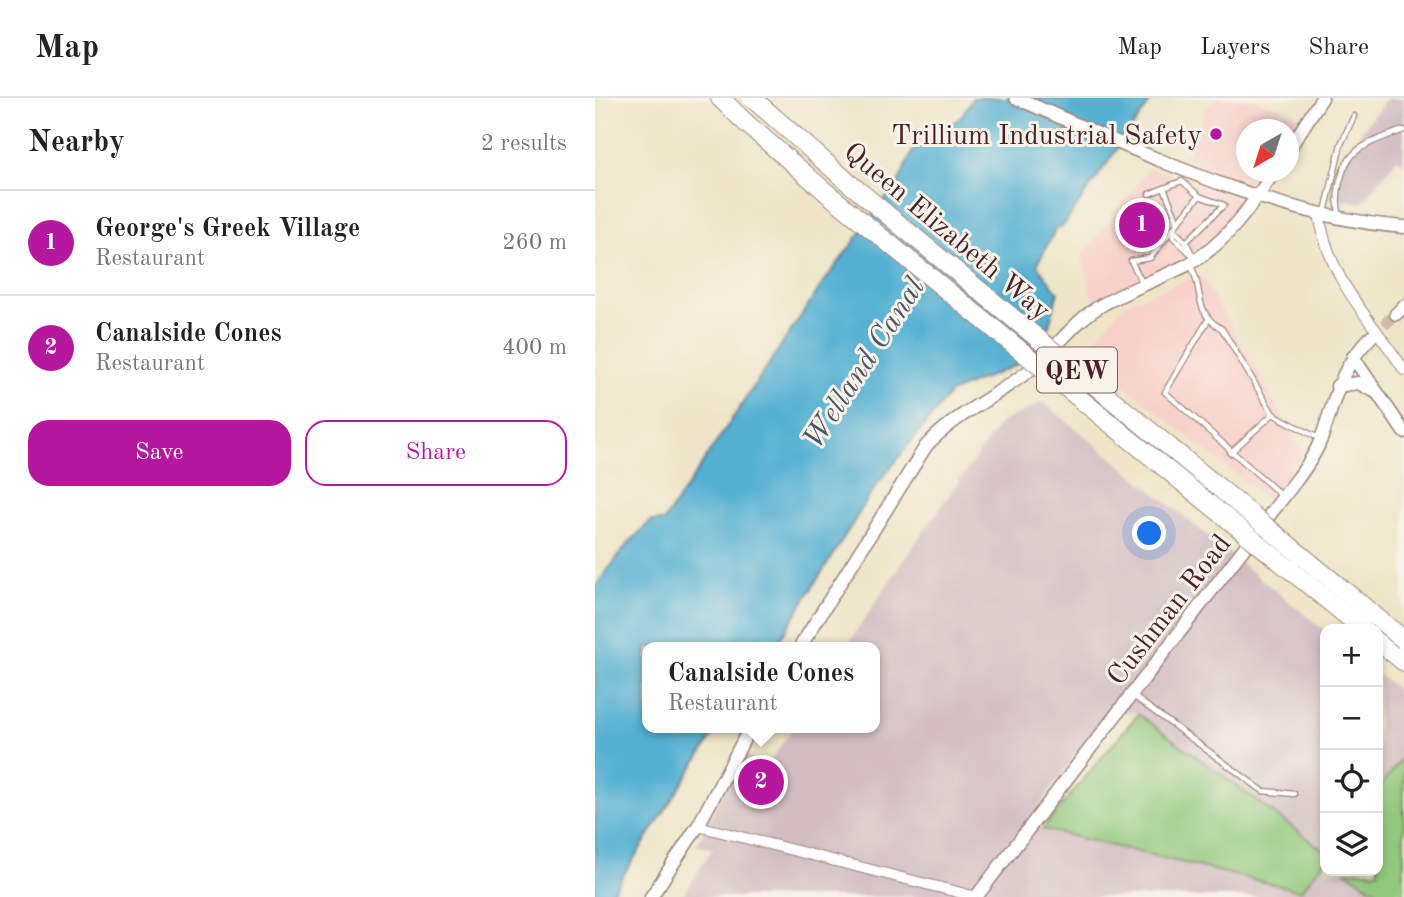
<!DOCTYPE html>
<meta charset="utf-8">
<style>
body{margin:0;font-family:"Old Standard TT",serif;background:#f2f2f2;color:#222}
.controls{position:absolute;right:21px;bottom:21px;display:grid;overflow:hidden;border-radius:14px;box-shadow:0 4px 10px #0003}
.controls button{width:63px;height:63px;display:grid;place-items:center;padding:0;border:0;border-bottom:2px solid #e0e0e0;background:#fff;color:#222;font:35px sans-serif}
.compass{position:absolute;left:641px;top:21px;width:63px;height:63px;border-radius:50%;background:#fff;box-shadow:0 4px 10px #0003;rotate:219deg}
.you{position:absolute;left:555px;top:436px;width:24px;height:24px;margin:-18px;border:5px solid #fff;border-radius:50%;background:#1a73e8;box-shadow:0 0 0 10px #1a73e833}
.badge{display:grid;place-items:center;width:46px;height:46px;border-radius:50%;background:#b5179e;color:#fff;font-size:23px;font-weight:700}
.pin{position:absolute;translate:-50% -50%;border:4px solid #fff;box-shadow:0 2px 7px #0006}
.popup{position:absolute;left:47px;top:544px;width:238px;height:91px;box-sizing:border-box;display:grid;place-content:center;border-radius:14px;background:#fff;filter:drop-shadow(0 2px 5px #0005);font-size:23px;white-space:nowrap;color:#767676}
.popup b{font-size:26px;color:#222}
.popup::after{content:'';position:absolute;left:50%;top:100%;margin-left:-14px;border:14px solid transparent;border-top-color:#fff}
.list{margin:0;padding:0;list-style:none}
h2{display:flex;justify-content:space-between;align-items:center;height:91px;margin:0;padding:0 28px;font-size:30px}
h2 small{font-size:23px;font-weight:400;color:#767676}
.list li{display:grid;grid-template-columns:46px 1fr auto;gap:21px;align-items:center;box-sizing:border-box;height:105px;padding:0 28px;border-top:2px solid #e0e0e0}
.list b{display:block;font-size:26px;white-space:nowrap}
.list p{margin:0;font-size:23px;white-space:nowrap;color:#767676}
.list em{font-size:23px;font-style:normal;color:#767676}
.actions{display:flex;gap:14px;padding:21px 28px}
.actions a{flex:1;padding:16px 0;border:2px solid #b5179e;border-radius:21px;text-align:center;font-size:24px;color:#b5179e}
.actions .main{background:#b5179e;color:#fff}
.icon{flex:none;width:38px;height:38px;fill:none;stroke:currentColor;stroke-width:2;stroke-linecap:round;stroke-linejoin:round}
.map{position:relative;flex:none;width:809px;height:799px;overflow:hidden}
header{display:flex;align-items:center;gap:42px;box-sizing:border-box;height:98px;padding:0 35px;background:#fff;border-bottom:2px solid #e0e0e0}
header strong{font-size:33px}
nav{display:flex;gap:38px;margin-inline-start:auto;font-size:24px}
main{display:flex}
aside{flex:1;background:#fff}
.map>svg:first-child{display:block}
.built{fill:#f7d0ca}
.industrial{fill:#d2bec2}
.green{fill:#92c87b;stroke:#6e7453;stroke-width:2}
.water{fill:#54b0d2;stroke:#4f687e;stroke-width:2}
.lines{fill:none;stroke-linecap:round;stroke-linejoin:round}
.tertiary-tunnel{stroke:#cdbda9;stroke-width:12;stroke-dasharray:12 6;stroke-linecap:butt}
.service-casing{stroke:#9c827a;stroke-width:7}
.minor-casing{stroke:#9c827a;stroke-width:12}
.tertiary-casing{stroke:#9c827a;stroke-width:15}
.secondary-casing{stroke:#9c827a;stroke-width:15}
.motorway-casing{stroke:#9c827a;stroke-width:20}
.service{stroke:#fff;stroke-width:4.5}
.minor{stroke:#fff;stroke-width:10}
.tertiary{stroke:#fff;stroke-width:12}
.secondary{stroke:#fff;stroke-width:12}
.motorway{stroke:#fff;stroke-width:18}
.motorway-bridge-casing{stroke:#9c827a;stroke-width:20;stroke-linecap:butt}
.motorway-bridge{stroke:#fff;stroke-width:18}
.poi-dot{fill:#b5179e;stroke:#f7f3e8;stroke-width:2.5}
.labels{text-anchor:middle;stroke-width:6;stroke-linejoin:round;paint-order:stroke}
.shield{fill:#f7f3e8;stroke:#7e5f64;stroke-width:2}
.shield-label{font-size:26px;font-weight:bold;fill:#4a1f2b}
.poi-label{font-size:28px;fill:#4a1f2b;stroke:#f7f3e8;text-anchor:end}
.street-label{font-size:28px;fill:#4a1f2b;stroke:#f7f3e8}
.water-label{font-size:30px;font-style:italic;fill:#4e5265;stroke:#f7f3e8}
</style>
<header>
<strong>Map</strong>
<nav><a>Map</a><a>Layers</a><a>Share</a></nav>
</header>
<main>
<aside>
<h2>Nearby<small>2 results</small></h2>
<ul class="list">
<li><span class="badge">1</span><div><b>George's Greek Village</b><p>Restaurant</p></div><em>260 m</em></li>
<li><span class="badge">2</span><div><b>Canalside Cones</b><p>Restaurant</p></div><em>400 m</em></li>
</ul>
<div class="actions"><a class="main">Save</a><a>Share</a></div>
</aside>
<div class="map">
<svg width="809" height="799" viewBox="0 0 809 799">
<rect width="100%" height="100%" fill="#f7f3e8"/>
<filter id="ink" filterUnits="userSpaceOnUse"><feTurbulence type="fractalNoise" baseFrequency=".0143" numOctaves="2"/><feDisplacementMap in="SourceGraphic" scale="14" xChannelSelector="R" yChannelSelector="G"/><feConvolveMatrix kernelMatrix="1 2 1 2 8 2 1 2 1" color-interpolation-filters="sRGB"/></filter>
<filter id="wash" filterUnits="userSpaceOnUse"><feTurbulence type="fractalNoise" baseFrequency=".00686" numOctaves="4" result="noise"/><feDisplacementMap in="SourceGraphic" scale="28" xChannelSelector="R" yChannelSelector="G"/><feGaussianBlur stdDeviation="1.57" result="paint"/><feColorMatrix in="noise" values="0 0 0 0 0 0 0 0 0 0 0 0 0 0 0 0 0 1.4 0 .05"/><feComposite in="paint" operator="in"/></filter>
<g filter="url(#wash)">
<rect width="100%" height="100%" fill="#eee5c8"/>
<g class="built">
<polygon points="620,0 655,0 706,19 694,37 694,32 652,32 652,74 669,74 658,88 591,63 611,11"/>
<polygon points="555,69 647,102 644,115 596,156 511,197 497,200 487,158"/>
<polygon points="606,177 708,354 675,404 489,255 530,205"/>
</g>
<g class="industrial">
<polygon points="792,0 809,0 809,65 802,61 767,105 734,100 750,55"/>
<polygon points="448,304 730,533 730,753 543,616 515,610 434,722 447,731 705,793 730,762 730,773 751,773 790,799 87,799 118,750 101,748 148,655 171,669 198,630 280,630 280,549 251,549 314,454 406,324"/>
<polygon points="783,576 809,597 809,657 783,692"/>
</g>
<g class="green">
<polygon points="543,616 730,753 730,762 706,793 447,731"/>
<polygon points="809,657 809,799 790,799 751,773 783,773 783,692"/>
</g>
<polygon class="water" points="378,0 558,0 467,129 461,130 442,167 463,194 454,228 421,267 355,295 281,388 180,549 52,549 52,630 123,630 14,799 0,799 0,489 32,447 56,423 69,423 226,188 304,83 319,51 365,20"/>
</g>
<g filter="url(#ink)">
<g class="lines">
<polyline class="tertiary-tunnel" points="776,239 801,216"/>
<g class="service-casing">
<g id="service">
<polyline points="569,90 587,83 604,98"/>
<polyline points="554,96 569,90 583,124"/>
<polyline points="730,114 746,46 759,18"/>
<path d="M745,119C739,98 745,66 763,52C776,43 794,37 809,32"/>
<polyline points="580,133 591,144 599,160"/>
<polyline points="580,133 578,139 595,155"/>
<path d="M595,166C610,191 596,213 627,231L678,316L725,341"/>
<polyline points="548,186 536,163 555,160 604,98 629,107 591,144"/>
<polyline points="613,222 570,294 686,397"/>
<polyline points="635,355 678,316"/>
<polyline points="538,598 668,693 699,696"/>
</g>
</g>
<g class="minor-casing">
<g id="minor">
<path d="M724,115C734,184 773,216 809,272"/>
<polyline points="103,728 382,799"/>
</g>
</g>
<g class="tertiary-casing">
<g id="tertiary">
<polyline points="801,216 809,208"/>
<polyline points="758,259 809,334"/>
<polyline points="742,288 763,285 781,294"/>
<path d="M381,799L700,384C710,371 720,357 726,341C741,301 743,272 776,239"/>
</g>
</g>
<g class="secondary-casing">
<g id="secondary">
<path d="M421,0C545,53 673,118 809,129"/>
<polyline points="694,51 727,0"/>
<path d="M205,549L331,348C363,313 408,296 442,266C464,247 480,223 505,208C533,192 564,181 592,167C631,146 655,109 679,74"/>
<polyline points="56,799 103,728 155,630"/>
</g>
</g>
<g class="motorway-casing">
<g id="motorway">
<polyline points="125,0 151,25"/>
<polyline points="783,543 809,564"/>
</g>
</g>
<use href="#service" class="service"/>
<use href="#minor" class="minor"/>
<use href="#tertiary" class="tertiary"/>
<use href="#secondary" class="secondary"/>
<use href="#motorway" class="motorway"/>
<g class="motorway-bridge-casing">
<g id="motorway-bridge">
<polyline points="157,0 254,85 809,542"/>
<polyline points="151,25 232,95 768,531"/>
</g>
</g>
<use href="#motorway-bridge" class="motorway-bridge"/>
</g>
</g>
<circle class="poi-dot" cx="621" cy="36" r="7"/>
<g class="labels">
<rect class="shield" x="442" y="249.5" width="80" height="45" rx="5"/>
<g class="shield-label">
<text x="482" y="281">QEW</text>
</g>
<g class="poi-label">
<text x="607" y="46">Trillium Industrial Safety</text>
</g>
<g class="street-label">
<text transform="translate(353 132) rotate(40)" y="10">Queen Elizabeth Way</text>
<text transform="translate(573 511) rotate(-52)" y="10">Cushman Road</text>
</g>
<g class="water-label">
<text transform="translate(268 265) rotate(-57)" y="10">Welland Canal</text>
</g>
</g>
</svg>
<div class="controls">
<button>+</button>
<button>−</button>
<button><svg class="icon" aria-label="locate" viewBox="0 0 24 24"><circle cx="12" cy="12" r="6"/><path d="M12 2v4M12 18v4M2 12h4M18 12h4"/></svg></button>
<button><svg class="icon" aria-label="layers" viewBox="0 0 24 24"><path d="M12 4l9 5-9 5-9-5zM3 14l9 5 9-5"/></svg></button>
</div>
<svg class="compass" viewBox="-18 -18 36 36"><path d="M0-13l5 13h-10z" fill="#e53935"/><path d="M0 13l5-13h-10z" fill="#767676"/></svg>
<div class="you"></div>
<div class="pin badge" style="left:547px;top:127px">1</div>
<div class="pin badge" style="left:166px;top:684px">2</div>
<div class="popup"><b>Canalside Cones</b>Restaurant</div>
</div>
</main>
